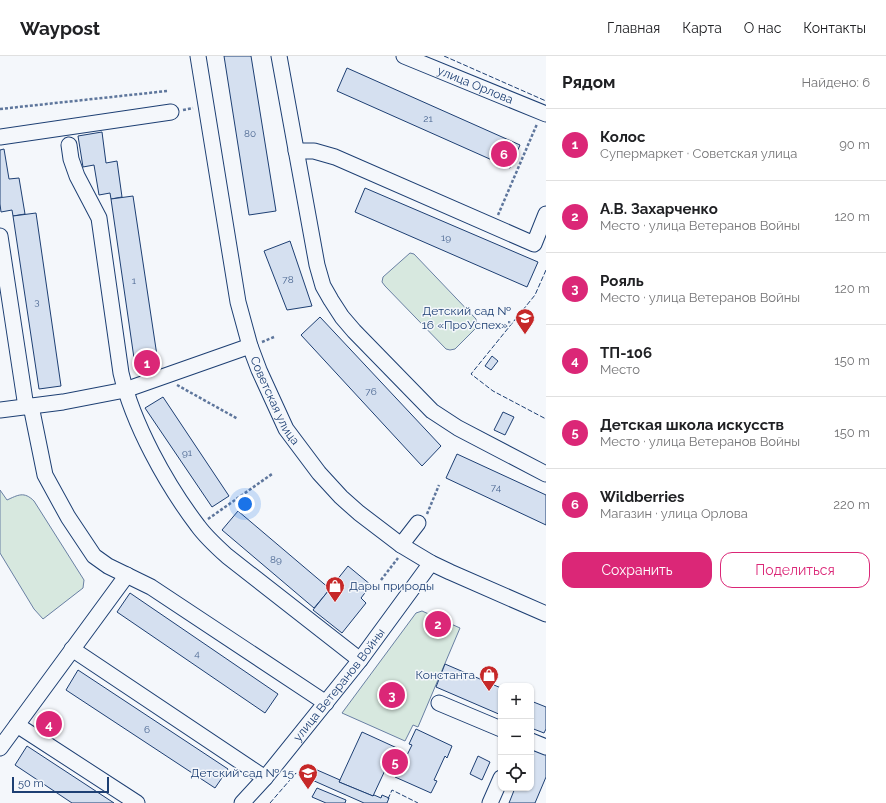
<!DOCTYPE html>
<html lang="ru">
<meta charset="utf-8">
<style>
body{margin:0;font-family:Raleway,sans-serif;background:#f6f6f6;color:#202124}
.controls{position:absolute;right:12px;bottom:12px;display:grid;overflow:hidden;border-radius:8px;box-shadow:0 1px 3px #0004}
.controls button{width:36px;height:36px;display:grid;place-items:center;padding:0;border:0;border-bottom:1px solid #e0e0e0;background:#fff;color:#202124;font:20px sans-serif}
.scale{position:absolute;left:12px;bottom:10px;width:97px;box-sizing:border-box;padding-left:4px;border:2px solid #1d3f73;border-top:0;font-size:11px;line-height:14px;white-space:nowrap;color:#1d3f73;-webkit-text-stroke:3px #f4f7fb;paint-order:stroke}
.you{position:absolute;left:245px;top:448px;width:14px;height:14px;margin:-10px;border:3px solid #fff;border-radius:50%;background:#1a73e8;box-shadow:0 0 0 6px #1a73e833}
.badge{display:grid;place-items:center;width:26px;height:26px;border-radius:50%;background:#db2777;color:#fff;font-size:13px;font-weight:700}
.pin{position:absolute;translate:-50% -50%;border:2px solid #fff;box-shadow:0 1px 4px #0006}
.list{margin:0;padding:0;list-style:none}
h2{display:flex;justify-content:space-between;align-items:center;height:52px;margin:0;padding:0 16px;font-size:17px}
h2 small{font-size:13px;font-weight:400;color:#757577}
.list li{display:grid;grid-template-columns:26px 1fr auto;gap:12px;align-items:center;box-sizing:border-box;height:72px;padding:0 16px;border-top:1px solid #e0e0e0}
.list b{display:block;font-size:15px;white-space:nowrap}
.list p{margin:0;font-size:13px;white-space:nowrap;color:#757577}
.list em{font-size:13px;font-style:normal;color:#757577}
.actions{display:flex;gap:8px;padding:12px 16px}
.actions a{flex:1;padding:9px 0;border:1px solid #db2777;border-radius:12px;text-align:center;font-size:14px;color:#db2777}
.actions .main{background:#db2777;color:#fff}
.icon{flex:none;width:22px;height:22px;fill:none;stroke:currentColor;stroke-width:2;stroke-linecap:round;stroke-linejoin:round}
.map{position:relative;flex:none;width:546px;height:747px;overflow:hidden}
header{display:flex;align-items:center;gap:24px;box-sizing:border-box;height:56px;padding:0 20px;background:#fff;border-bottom:1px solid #e0e0e0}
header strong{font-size:19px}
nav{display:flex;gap:22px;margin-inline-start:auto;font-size:14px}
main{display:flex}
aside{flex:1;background:#fff}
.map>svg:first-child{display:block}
.green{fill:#d7e8df;stroke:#687fa3}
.building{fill:#d5e0f0;stroke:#1d3f73}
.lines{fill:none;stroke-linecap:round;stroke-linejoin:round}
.minor-casing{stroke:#1d3f73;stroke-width:17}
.path{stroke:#5e769c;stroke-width:2.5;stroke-dasharray:3 2;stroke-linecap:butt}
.minor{stroke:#f4f7fb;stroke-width:15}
.fence{stroke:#1d3f73;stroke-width:1;stroke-dasharray:5 2;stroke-linecap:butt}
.labels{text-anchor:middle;stroke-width:3;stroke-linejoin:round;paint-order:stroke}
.number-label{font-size:10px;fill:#4b6792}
.street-label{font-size:12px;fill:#1d3f73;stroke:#f4f7fb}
.poi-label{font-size:12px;fill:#1d3f73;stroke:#f4f7fb;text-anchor:end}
</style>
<header>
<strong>Waypost</strong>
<nav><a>Главная</a><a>Карта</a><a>О нас</a><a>Контакты</a></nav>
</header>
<main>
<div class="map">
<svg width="546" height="747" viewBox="0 0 546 747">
<rect width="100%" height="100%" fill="#f4f7fb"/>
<g class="green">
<polygon points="410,197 414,198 476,263 476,272 455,293 450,294 446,293 385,230 382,226 383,221"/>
<path d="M0,434L7,444C18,439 24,435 34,445L84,524L83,532L43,563L34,553L0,497Z"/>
<polygon points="422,555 460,572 418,671 413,669 405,685 342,657 416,557"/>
</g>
<g class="building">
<polygon points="224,0 251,0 276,155 249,159"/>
<polygon points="347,12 520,89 510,112 337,35"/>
<polygon points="102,76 106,107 117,105 122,141 111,143 110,137 99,139 94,109 83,111 78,80"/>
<polygon points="4,93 9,123 19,122 25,158 13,160 12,154 1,156 0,148 0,94"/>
<polygon points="365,132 538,206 527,231 355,156"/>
<polygon points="133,140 159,313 136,316 111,143"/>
<polygon points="36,157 61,330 39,333 13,160"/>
<polygon points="290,185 312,250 287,254 264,195"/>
<polygon points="320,261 441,390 422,410 301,279"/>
<polygon points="492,300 498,305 491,314 485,310"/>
<polygon points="163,341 229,440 212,451 145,352"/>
<polygon points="503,356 514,361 505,379 494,374"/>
<polygon points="457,398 546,439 546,469 446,422"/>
<polygon points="238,455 330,533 314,552 222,474"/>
<polygon points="348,510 371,529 361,542 366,547 342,577 313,554"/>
<polygon points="130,537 278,638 265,657 117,556"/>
<polygon points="445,608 501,632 501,659 436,631"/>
<polygon points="78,614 228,713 215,732 66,634"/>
<polygon points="531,645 546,651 546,673 544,677 531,672"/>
<polygon points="49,655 60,662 49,680 38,673"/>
<polygon points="416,673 452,690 447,702 445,700 434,724 437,725 431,737 395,721 398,715 387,710 373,740 339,726 362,676 397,692 394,698 405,703 412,689 409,688"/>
<polygon points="27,690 114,747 72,747 15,709"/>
<polygon points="532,692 546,697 546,721 535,747 509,747 515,732 531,732 531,694"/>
<polygon points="478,700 490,706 482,724 470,718"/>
<polygon points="308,710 340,724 339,726 373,740 374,739 381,742 382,739 389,742 387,747 364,747 303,720"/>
<polygon points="317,732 346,744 345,747 326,747 312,741"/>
</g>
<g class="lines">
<g class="minor-casing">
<g id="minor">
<path id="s1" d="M198,0L238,246L250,290L259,314L286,373L319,417L341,441L359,457L401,489L431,507L450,516L546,558"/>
<polyline points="279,0 317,209 323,230 331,244 342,261 354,275 432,355 458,372 546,418"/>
<path id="s2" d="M404,0L546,58"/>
<polyline points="0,81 171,56"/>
<path d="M69,89L71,103L77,120L99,162L121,317C133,368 166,428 198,470C206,481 217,491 227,500L360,604"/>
<polyline points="296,95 314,95 335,101 534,188 546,158"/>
<polyline points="0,180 26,351"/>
<polyline points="31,350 45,419 68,461 94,500 108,510 151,531 326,647"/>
<polyline points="0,354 63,346 125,334 250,290"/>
<polyline points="401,489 418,467"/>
<polyline points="72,593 265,722"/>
<polyline points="439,647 501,673"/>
<polyline points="17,669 137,747"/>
<polyline points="531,685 546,691"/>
<polyline points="0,692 127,519"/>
<path id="s3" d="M242,747L265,722L360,604L431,507"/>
<polyline points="490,747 501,722"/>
</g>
</g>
<g class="path">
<polyline points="0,53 167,35"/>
<polyline points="183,54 193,52"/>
<polyline points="498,159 537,68"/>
<polyline points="262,286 274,281"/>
<polyline points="177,329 238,363"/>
<polyline points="427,458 439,429"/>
<polyline points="208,463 272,418"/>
<polyline points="381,524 398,502"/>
</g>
<use href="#minor" class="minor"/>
<g class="fence">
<polyline points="444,0 546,45"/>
<polyline points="546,214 535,239 471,318 493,335 546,363"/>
<polyline points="388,743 392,734 418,747"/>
<polyline points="270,747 296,717 304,721"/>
</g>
</g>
<defs>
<g id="school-pin" transform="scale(1)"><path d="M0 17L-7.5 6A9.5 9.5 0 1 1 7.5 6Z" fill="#c62828" stroke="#f4f7fb"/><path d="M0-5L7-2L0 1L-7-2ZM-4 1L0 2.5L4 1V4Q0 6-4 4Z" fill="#fff"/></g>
<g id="shop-pin" transform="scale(1)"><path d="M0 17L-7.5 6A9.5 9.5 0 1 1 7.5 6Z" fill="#c62828" stroke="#f4f7fb"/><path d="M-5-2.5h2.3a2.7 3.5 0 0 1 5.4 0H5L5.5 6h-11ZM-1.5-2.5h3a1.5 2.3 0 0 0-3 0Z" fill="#fff"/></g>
</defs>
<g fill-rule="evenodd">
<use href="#school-pin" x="525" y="262"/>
<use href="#shop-pin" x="335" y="530"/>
<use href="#shop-pin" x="489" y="619"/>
<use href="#school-pin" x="308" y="717"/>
</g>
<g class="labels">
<g class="number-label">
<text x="428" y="66">21</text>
<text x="250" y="81">80</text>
<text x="446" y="185">19</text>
<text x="288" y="227">78</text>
<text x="134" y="228">1</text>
<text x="37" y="249">3</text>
<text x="371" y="339">76</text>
<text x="187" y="400">91</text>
<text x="496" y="435">74</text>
<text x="276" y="507">89</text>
<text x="197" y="601">4</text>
<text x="147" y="677">6</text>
</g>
<g class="street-label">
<text dy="4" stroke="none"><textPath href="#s2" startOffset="77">улица Орлова</textPath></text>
<text dy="4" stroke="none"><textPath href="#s1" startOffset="355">Советская улица</textPath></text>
<text dy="4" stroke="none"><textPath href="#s3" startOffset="153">улица Ветеранов Войны</textPath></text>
</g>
<g class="poi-label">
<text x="511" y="259">Детский сад №<tspan x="511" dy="14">16 «ПроУспех»"</tspan></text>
<text x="349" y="534" text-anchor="start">Дары природы</text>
<text x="475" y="623">Константа</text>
<text x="294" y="721">Детский сад № 15</text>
</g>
</g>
</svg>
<div class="controls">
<button>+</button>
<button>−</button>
<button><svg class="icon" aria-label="locate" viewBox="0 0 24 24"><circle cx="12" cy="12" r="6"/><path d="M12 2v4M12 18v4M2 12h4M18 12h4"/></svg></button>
</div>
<div class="scale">50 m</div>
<div class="you"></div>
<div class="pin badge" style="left:147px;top:307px">1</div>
<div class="pin badge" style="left:438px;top:568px">2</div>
<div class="pin badge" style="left:392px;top:639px">3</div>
<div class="pin badge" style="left:49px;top:668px">4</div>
<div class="pin badge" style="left:395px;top:706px">5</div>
<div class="pin badge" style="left:504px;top:98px">6</div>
</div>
<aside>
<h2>Рядом<small>Найдено: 6</small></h2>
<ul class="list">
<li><span class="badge">1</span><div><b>Колос</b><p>Супермаркет · Советская улица</p></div><em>90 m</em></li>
<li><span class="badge">2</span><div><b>А.В. Захарченко</b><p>Место · улица Ветеранов Войны</p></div><em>120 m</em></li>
<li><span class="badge">3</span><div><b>Рояль</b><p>Место · улица Ветеранов Войны</p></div><em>120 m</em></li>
<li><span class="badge">4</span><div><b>ТП-106</b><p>Место</p></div><em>150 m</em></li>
<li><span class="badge">5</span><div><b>Детская школа искусств</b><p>Место · улица Ветеранов Войны</p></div><em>150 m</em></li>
<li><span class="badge">6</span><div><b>Wildberries</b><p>Магазин · улица Орлова</p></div><em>220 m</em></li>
</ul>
<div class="actions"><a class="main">Сохранить</a><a>Поделиться</a></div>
</aside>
</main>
